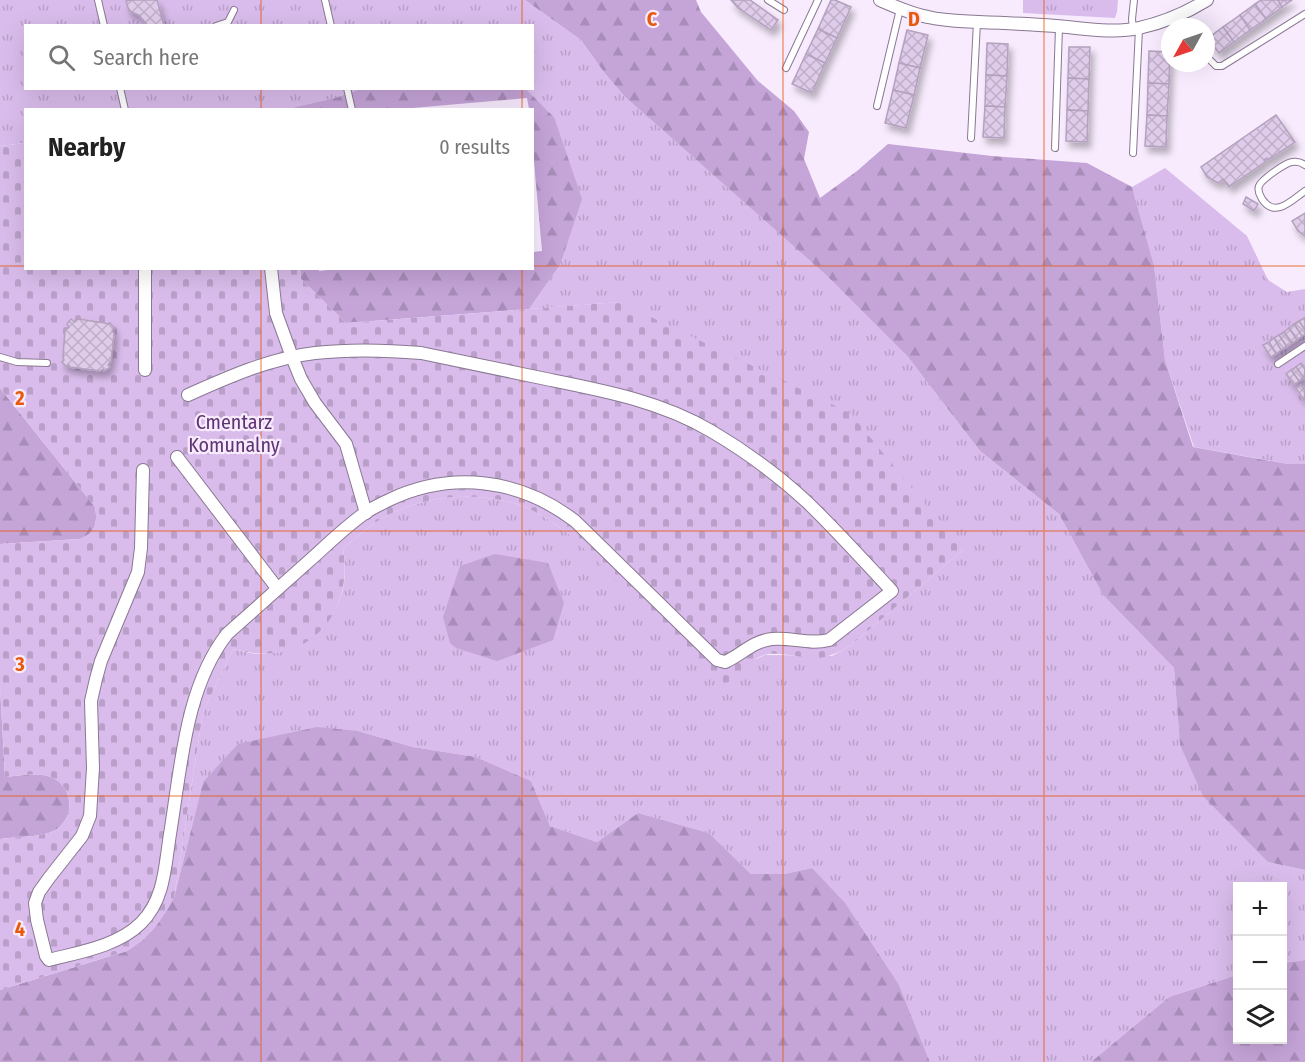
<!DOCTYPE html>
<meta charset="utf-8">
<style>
body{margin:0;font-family:"Fira Sans Condensed",sans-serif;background:#f6f6f6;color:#222}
.controls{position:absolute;right:18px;bottom:18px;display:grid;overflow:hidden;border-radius:0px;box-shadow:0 6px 24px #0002}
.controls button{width:54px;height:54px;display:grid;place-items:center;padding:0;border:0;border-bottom:2px solid #e0e0e0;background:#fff;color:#222;font:30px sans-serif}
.compass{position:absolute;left:1161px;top:18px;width:54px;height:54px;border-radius:50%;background:#fff;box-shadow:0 6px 24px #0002;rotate:230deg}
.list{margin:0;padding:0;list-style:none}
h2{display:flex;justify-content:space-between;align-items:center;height:78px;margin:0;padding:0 24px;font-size:26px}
h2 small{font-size:20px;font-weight:400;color:#767676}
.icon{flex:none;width:33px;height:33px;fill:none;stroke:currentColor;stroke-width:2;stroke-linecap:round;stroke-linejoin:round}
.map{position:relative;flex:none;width:1305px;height:1062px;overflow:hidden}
.search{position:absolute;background:#fff;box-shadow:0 6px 24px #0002;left:24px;top:24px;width:510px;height:66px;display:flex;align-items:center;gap:15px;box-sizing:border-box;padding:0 21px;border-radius:0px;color:#767676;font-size:22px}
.panel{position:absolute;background:#fff;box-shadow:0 6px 24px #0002;left:24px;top:108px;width:510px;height:162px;border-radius:0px}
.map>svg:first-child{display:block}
.grass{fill:url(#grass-tufts)}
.forest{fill:url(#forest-firs)}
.cemetery{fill:url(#cemetery-stones)}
.building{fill:url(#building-cross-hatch);stroke:#b4a1be;stroke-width:1.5;filter:url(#shadow)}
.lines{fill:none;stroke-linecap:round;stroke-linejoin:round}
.lane-casing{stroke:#897893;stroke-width:8}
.street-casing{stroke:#897893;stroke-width:14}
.lane{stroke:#fff;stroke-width:6}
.street{stroke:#fff;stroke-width:12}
.grid{fill:none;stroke:#e8590c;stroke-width:1.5;stroke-opacity:0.55}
.labels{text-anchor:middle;stroke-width:4.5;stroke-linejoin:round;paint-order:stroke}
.park-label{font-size:20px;fill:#5e3474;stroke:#f7ebfd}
.grid-label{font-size:20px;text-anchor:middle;font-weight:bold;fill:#e8590c;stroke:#f7ebfd;stroke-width:4.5;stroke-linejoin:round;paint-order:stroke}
</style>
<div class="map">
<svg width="1305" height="1062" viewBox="0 0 1305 1062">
<defs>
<pattern id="grass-tufts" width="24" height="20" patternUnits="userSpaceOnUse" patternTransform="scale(1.5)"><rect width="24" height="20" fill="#d9bceb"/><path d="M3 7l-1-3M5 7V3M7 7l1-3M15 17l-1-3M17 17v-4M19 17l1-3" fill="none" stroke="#baa0c9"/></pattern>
<pattern id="forest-firs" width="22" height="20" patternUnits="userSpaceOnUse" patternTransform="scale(1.5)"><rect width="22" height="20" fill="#c5a4d8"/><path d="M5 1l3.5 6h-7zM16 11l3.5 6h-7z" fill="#a88cb9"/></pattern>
<pattern id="cemetery-stones" width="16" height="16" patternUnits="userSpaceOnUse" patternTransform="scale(1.5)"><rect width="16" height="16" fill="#d9bceb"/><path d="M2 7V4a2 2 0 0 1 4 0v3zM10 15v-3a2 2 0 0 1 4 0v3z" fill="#baa0c9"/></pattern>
<pattern id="building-cross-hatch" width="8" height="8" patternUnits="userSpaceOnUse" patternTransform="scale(1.5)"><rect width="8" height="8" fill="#dfccea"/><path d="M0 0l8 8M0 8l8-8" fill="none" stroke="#bfaec8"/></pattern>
<filter id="shadow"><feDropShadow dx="3.5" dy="6" stdDeviation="3" flood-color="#0004"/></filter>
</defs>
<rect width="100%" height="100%" fill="#f7ebfd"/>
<g class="grass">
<path d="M0,0H525L581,40L603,71L624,96L826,275L908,357L980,451L1059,514L1103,595L1174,668L1180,745L1268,862L1305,870V960L1283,963L1282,886H1238L1237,975L1169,997L1091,1062H930L899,985L812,868L784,874H751L709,833L638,813L597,842L550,826L531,781L476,757L413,747L358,731L203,782L174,898L203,712L233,649C242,651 251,654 261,654C319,653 354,604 343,549C356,538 368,526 383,518C423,495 473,491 517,504C536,510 553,523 569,534L754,660L765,655L832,656L850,646L963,550L620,302L529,309L560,265L554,117L526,89L532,88V26H26V88L360,89L335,98L295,107L294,109L26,110L25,143L0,146Z"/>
<polygon points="1023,0 1118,0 1117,12 1115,18 1023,13"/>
<polygon points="1165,168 1247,236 1268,280 1287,292 1305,289 1305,464 1288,464 1194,447 1165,360 1154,265 1132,187"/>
</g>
<g class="forest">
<polygon points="525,0 696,0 701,12 758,81 794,111 809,132 804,159 820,198 857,171 888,144 992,156 1087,163 1132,187 1154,265 1165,360 1193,447 1288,464 1305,464 1305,870 1268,862 1203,796 1180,745 1174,668 1103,595 1059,514 980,451 908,357 826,275 624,96 603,71 581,40"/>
<polygon points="360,89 526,89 554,117 582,199 560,265 529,309 346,323 301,279 300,269 319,269 319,271 347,268 532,268 533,252 542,251 533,151 532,110 529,109 527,98 401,109 294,110 295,107 335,98"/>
<path d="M0,388L95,507C98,523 95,534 79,539L0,544Z"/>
<polygon points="495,554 548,563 564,603 553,640 497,661 456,648 450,643 443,617 460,566"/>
<path d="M0,686L5,777C19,776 38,772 51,777C76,787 75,823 51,832C39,837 14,837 0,839Z"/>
<polygon points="317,727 358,731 413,747 476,757 531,781 550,826 597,842 638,813 709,833 751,874 784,874 812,868 845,903 899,985 930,1062 0,1062 0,990 127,951 144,939 174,898 203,782 238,744"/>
<polygon points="1305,960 1305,1062 1091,1062 1169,997 1237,975 1238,1040 1282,1040 1283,963"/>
</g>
<path class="cemetery" d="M25,143L26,268L300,269L301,279L346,323L620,302L850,413L963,550L850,646C839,652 828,658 815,658C801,658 778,651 764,655C751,659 735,677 724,686L569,534C553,523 536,510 517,504C473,491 423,495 383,518C368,526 356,538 343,549C352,597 327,646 275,653C260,655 247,652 233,649L203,712L174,898C159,924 152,935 127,951L0,990V839C14,837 39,837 51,832C75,823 76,787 51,777C37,772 19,776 5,777L0,686V544L79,539C95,534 98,523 95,507L0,388V146Z"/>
<g class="building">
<polygon points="131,0 157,0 164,26 148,26 139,15 129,11 126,1"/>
<polygon points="731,0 750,0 778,20 771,30 738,8"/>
<polygon points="831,0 835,0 851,7 837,38 818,29"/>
<polygon points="1261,0 1278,0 1282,7 1266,19 1255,4"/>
<polygon points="1278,0 1292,0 1282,7"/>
<polygon points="1255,4 1266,19 1250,30 1240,15"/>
<polygon points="1240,15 1250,30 1234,42 1223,27"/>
<polygon points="1223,27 1234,42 1219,53 1208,38"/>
<polygon points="818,29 837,38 825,63 806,54"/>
<polygon points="907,30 928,35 920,68 899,63"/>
<polygon points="987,43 1008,44 1007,76 986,75"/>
<polygon points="1069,47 1090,47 1089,79 1068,78"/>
<polygon points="1149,51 1170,52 1169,84 1148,83"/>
<polygon points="806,54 825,63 812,93 792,84"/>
<polygon points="899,63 920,68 914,95 893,90"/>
<polygon points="986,75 1007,76 1005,107 985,106"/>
<polygon points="1068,78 1089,79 1088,111 1067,110"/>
<polygon points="1148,83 1169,84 1167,116 1147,115"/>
<polygon points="893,90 914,95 906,128 885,123"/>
<polygon points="985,106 1005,107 1004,138 983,137"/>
<polygon points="1067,110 1088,111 1087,142 1066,141"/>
<polygon points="1147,115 1167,116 1166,147 1145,146"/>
<polygon points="1276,115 1295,142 1268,160 1267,158 1264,160 1265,162 1229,187 1223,179 1218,183 1207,177 1201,167"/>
<polygon points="1246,197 1258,204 1254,211 1243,204"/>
<polygon points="1305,213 1305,236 1298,231 1292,221"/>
<polygon points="1304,318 1305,318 1305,330 1299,321"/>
<polygon points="71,319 75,322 78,319 105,323 107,324 110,323 114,328 112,331 114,333 111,361 108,365 110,367 104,371 103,369 100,371 70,367 69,365 66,367 62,362 64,360 63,357 65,330 69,327 67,324"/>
<polygon points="1299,321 1305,330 1305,334 1302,336 1294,324"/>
<polygon points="1294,324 1302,336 1297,340 1289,328"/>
<polygon points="1289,328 1297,340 1292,343 1284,332"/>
<polygon points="1284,332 1292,343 1287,347 1279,335"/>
<polygon points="1279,335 1287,347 1281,350 1274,338"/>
<polygon points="1274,338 1281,350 1276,354 1269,342"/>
<polygon points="1269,342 1276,354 1271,357 1263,345"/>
<polygon points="1301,363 1305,369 1304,378 1296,367"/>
<polygon points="1296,367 1304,378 1299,381 1291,370"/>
<polygon points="1291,370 1299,381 1294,385 1286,374"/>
<polygon points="1301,385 1305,391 1304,400 1296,388"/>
</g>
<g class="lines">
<g class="lane-casing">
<g id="lane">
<polyline points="98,0 104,26"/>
<polyline points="325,0 331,26"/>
<polyline points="768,0 784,10"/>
<polyline points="216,26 228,22 234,10"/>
<polyline points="1133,29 1132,19 1134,0"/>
<polyline points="1210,60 1216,66 1222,66 1305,14"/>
<polyline points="786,68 818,0"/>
<polyline points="120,88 125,110"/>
<polyline points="347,88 352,110"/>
<polyline points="877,106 900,9"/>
<polyline points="971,138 977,22"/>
<polyline points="1055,148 1059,27"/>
<polyline points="1133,153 1139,29"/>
<path d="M1305,165C1301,162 1298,161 1292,162C1285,163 1261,180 1259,186C1257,191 1260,195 1262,199C1275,219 1292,200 1305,191"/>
<polyline points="0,357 17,362 47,363"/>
<polyline points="1278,364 1305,346"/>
</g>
</g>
<g class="street-casing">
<g id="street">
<path d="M880,0C896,7 911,14 928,17C944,21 961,21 978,22C1004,23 1030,24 1056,26C1083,28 1112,34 1139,28C1162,23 1186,13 1207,0"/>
<polyline points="271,268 276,313 292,357 301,379 315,403 346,444 366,513"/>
<polyline points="145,370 145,268"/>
<polyline points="177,457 277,588"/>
<path d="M143,470L141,548L138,572L101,661L96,679L91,701L93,768L90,816L82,836L49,878L39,892L35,903L37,920L46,956L49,960C80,952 118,946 141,923C165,899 165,865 170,834C181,768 185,688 227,634C254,610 282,585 309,561C327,545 345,527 365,513C372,508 381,504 389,500C452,470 520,479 575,521L717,660L725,662C741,655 753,641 772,639C791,637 809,645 829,640L892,591C864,561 836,530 807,502C778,475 745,451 711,431C662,402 606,391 551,380C507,371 464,362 421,353C386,350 350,349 315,353C271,358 228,377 188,395"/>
</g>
</g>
<use href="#lane" class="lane"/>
<use href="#street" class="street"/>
</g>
<path class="grid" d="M261,0V26M522,0V26M783,0V1062M1044,0V1062M261,88V110M522,88V110M0,266H26M532,266H1305M261,268V1062M522,268V1062M0,531H1305M0,796H1305"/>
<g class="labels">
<g class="park-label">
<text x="234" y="429">Cmentarz<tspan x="234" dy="23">Komunalny</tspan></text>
</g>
</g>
<g class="grid-label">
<text x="652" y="26">C</text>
<text x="914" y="26">D</text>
<text x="20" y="405">2</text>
<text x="20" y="671">3</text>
<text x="20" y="936">4</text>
</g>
</svg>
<div class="controls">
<button>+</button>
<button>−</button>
<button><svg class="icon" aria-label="layers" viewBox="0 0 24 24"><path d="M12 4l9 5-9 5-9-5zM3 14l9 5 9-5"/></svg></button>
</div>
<svg class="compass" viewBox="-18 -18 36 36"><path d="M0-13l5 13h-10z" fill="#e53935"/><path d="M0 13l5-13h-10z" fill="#767676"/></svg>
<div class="search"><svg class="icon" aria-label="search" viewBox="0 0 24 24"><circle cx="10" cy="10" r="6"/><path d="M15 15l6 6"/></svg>Search here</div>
<section class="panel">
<h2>Nearby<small>0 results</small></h2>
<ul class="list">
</ul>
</section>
</div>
